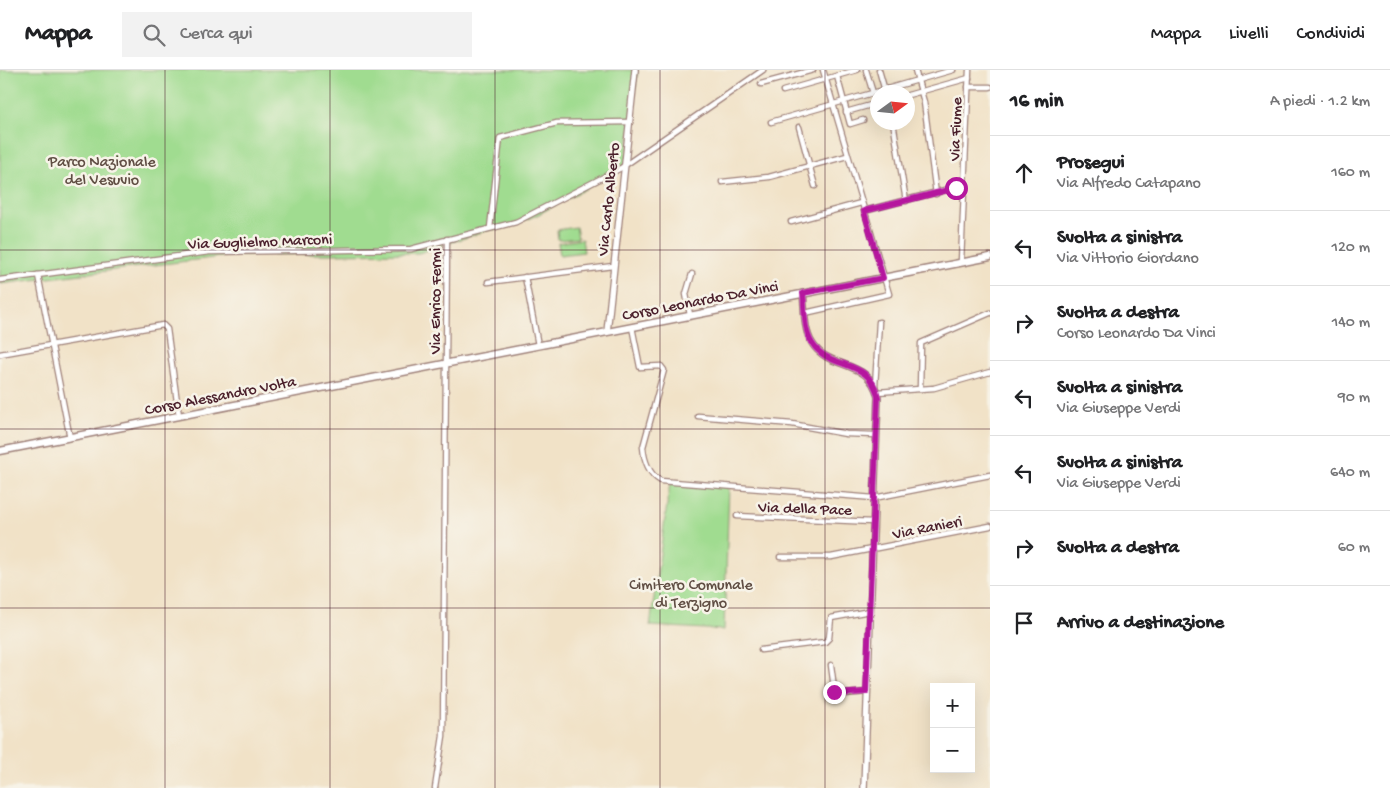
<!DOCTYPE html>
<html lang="it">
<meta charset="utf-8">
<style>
body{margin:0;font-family:"Gochi Hand",sans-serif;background:#f2f2f2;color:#202124}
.controls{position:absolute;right:15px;bottom:15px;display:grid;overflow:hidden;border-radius:0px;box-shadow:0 5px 20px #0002}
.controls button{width:45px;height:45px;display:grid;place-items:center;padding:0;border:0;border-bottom:1px solid #e0e0e0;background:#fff;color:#202124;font:25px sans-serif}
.compass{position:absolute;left:870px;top:15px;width:45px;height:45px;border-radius:50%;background:#fff;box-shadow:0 5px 20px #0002;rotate:75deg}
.stop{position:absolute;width:15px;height:15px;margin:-11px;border:4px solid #b5179e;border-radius:50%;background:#fff}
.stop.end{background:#b5179e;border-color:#fff;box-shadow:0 1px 5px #0008}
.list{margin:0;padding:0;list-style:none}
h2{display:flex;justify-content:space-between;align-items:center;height:65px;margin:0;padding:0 20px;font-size:21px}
h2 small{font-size:16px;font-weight:400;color:#757577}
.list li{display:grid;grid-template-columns:32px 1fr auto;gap:15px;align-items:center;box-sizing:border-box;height:75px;padding:0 20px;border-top:1px solid #e0e0e0}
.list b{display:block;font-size:19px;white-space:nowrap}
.list p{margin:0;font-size:16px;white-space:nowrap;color:#757577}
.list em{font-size:16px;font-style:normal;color:#757577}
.icon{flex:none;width:28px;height:28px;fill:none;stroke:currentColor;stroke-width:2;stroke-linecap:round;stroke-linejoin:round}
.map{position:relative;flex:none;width:990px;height:718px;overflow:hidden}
header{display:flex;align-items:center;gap:30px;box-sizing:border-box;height:70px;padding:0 25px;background:#fff;border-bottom:1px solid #e0e0e0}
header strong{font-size:24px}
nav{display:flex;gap:28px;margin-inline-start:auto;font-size:18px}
.search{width:350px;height:45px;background:#f2f2f2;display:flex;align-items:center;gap:12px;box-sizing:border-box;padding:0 18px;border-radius:0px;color:#757577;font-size:19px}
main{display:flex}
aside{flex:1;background:#fff}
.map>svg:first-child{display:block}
.green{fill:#a0dc90;stroke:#757e5e}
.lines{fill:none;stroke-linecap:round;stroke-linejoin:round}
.minor-casing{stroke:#9e8079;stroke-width:7}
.tertiary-casing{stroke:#9e8079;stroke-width:8}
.secondary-casing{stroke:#9e8079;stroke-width:9}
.minor{stroke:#fff;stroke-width:4.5}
.tertiary{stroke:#fff;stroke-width:5.5}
.secondary{stroke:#fff;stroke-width:6}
.route{stroke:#b5179e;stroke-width:6}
.grid{fill:none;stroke:#4a1f2b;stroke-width:1;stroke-opacity:0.55}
.labels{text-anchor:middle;stroke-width:5;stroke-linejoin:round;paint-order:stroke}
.street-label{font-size:16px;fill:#4a1f2b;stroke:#f7f3e8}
.park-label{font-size:16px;fill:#604e44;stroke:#f7f3e8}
</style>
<header>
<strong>Mappa</strong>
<div class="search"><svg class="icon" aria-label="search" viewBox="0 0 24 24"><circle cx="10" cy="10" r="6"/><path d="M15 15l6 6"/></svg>Cerca qui</div>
<nav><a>Mappa</a><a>Livelli</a><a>Condividi</a></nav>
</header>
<main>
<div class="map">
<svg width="990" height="718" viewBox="0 0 990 718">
<rect width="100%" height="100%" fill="#f7f3e8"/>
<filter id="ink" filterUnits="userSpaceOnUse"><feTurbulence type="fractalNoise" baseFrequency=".02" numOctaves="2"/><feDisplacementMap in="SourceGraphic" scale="10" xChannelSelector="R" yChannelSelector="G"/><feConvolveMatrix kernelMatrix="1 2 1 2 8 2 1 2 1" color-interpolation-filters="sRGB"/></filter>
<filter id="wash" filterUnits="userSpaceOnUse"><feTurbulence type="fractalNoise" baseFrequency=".0096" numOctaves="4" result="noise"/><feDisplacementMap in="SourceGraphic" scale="20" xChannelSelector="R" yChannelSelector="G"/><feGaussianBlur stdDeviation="1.12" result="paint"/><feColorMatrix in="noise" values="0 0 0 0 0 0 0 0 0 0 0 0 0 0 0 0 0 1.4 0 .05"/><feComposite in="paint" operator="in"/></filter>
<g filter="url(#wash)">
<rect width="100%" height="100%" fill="#f1e2c7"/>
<g class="green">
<polygon points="0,0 638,0 626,93 618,101 537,145 509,157 489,160 419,183 236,185 0,214"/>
<polygon points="576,157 578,168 558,170 557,160"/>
<polygon points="582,169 584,182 560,185 558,173"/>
<polygon points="670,413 729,417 724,560 650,556"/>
</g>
</g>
<g filter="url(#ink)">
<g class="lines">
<g class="minor-casing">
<g id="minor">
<polyline points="866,0 873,23"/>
<polyline points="879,0 885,21"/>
<polyline points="915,0 924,32 936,124"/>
<polyline points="837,6 850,54 863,50"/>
<polyline points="761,14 813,0"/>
<polyline points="968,17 990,17"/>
<polyline points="783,21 857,0"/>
<polyline points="908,25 969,8"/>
<polyline points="846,42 878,33"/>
<polyline points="771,52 953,0"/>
<polyline points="893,52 906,131"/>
<polyline points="799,57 815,116"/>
<polyline points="722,112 769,107 847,86"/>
<polyline points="864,141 964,115"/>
<polyline points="791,152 861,133"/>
<polyline points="490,158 500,68 557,53 630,52"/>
<polyline points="961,192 969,0"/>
<polyline points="38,205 70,368"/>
<polyline points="525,207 538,275"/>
<polyline points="0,210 209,182 411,179 516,152 621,98 763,0"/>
<polyline points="488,212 613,196"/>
<polyline points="805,243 889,224 823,0"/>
<polyline points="690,245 686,224 692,204"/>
<path d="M632,257L640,297L661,296L664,300L643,377C644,390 649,405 661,411L874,428L990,405"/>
<polyline points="0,284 163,255 167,259 179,346"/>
<polyline points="875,316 879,252"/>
<polyline points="920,319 921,273 990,243"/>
<polyline points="877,322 934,318 990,302"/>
<polyline points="698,346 792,354 846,364 876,365"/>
<polyline points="737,446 873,452"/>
<polyline points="780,487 831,487 990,456"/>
<polyline points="761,580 825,572 829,568 831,548 870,541"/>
<polyline points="831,595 835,625 867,622"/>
<polyline points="435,718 443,666 447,169"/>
</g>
</g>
<g class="tertiary-casing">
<g id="tertiary">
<path d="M803,223C805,238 803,259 812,273C829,301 870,288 878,327L864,718"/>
<polyline points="607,262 635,0"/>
</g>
</g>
<g class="secondary-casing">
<polyline id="secondary" points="0,381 990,187"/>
</g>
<use href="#minor" class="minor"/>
<use href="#tertiary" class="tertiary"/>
<use href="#secondary" class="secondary"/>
</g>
</g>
<g class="lines" filter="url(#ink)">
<path class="route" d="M834,622L835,624L866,622L878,327C870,287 829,301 812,273C803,259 805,238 803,223L883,208L864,141L956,118"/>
</g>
<path class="grid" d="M165,0V718M330,0V718M495,0V718M660,0V718M825,0V718M0,180H990M0,359H990M0,538H990"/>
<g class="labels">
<g class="street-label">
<text transform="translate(954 59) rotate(-88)" y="6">Via Fiume</text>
<text transform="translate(607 129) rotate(-84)" y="6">Via Carlo Alberto</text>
<text transform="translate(260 170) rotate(-2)" y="6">Via Guglielmo Marconi</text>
<text transform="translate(700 229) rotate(-11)" y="6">Corso Leonardo Da Vinci</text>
<text transform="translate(434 231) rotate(-90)" y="6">Via Enrico Fermi</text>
<text transform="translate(220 324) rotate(-11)" y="6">Corso Alessandro Volta</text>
<text transform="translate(805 437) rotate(2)" y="6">Via della Pace</text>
<text transform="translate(927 456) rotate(-11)" y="6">Via Ranieri</text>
</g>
<g class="park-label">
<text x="102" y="96">Parco Nazionale<tspan x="102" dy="18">del Vesuvio</tspan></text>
<text x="691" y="519">Cimitero Comunale<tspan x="691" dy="18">di Terzigno</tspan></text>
</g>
</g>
</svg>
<div class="controls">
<button>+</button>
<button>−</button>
</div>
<svg class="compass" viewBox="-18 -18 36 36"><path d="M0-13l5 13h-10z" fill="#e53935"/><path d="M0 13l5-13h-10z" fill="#757577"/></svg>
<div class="stop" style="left:956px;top:118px"></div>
<div class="stop end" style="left:834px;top:622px"></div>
</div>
<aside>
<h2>16 min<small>A piedi · 1.2 km</small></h2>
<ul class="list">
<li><svg class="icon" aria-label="ahead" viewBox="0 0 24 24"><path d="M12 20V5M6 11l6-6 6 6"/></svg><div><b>Prosegui</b><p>Via Alfredo Catapano</p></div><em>160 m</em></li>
<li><svg class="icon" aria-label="left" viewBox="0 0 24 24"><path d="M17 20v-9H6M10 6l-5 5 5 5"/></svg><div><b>Svolta a sinistra</b><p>Via Vittorio Giordano</p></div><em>120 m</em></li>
<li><svg class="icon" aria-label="right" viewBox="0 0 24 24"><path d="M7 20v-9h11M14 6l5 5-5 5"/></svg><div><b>Svolta a destra</b><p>Corso Leonardo Da Vinci</p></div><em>140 m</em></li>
<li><svg class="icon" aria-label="left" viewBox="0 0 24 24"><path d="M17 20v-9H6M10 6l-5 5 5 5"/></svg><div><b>Svolta a sinistra</b><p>Via Giuseppe Verdi</p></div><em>90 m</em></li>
<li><svg class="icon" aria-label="left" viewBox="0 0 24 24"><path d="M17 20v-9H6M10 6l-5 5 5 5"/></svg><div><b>Svolta a sinistra</b><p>Via Giuseppe Verdi</p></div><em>640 m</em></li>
<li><svg class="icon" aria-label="right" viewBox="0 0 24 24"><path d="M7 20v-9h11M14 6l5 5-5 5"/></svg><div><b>Svolta a destra</b></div><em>60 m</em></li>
<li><svg class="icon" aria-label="arrive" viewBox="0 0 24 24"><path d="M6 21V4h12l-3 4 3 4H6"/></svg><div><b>Arrivo a destinazione</b></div></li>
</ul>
</aside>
</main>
